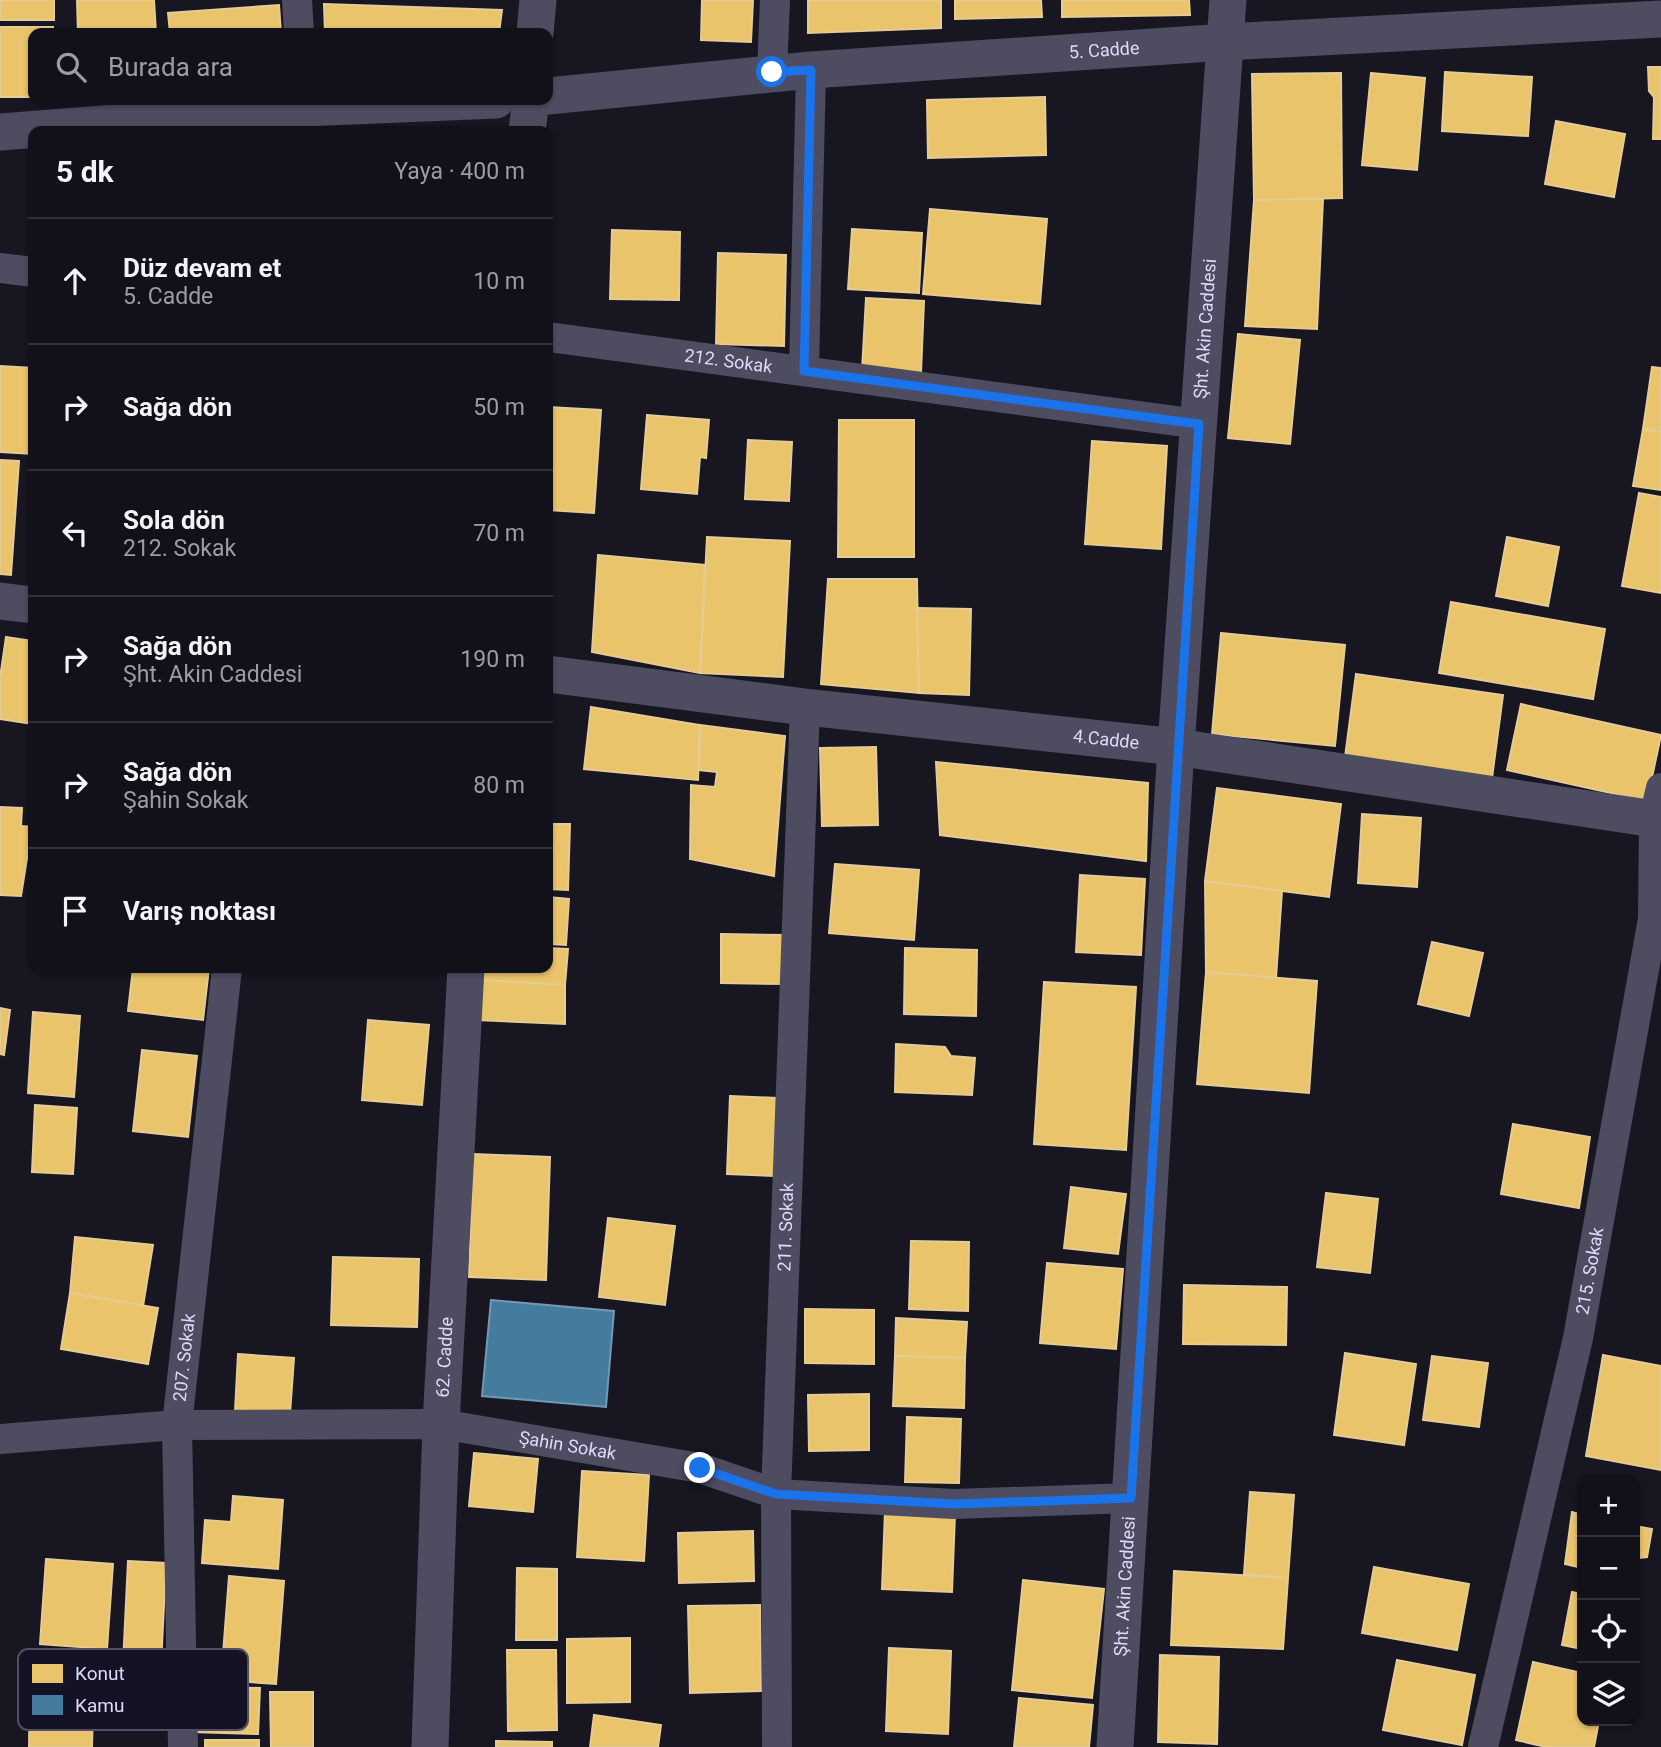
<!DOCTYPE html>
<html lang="tr">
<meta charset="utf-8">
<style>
body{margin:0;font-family:Roboto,sans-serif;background:#1b1922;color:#f1f3f6}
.controls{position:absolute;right:21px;bottom:21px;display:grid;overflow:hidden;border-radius:14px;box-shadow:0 2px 5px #0004}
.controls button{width:63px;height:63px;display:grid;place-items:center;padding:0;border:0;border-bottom:2px solid #313038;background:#121019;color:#f1f3f6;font:35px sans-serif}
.stop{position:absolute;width:21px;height:21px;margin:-16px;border:5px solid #1a73e8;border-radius:50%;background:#fff}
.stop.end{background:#1a73e8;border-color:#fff;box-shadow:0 2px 7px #0008}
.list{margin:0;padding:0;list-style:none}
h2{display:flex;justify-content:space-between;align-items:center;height:91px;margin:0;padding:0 28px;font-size:30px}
h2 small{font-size:23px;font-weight:400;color:#9c9da2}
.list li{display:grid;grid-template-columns:46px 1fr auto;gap:21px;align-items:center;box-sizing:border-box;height:126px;padding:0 28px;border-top:2px solid #313038}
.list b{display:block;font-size:26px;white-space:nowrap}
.list p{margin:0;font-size:23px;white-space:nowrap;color:#9c9da2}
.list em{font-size:23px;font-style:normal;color:#9c9da2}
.icon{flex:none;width:38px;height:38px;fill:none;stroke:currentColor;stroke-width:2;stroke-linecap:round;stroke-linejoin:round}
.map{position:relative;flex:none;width:1661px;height:1747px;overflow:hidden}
.search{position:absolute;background:#121019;box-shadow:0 2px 5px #0004;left:28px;top:28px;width:525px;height:77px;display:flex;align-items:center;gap:18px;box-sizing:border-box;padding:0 24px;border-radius:14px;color:#9c9da2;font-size:26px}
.panel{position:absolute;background:#121019;box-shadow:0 2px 5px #0004;left:28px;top:126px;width:525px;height:847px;border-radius:14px}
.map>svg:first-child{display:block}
.homes{fill:#e9c46a;stroke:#e5cb96;stroke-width:2}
.public{fill:#457b9d;stroke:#7398b9;stroke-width:2}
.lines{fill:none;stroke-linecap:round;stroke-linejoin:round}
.minor{stroke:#4d4c61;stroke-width:30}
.tertiary{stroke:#4d4c61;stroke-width:37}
.route{stroke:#1a73e8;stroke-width:9}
.labels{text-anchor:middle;stroke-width:7;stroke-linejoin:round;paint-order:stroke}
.street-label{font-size:18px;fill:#dddafb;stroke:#151225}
.key{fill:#151225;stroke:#514e65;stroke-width:2}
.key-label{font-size:19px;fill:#dddafb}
</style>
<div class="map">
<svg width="1661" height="1747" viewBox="0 0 1661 1747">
<rect width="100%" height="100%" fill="#181621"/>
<g class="homes">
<rect x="0" y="0" width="54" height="20"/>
<polygon points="77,0 154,0 156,33 78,33"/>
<polygon points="702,0 753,0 751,42 701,40"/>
<polygon points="808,0 941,0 941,28 808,33"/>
<polygon points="955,0 1041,0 1042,17 955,19"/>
<polygon points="1062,0 1189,0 1190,15 1062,17"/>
<polygon points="324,4 502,10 499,33 325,33"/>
<polygon points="279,5 281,33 170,33 168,13"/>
<polygon points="0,27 53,27 53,33 33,33 33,97 0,97"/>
<polygon points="1648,67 1661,67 1661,139 1653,139 1654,97 1649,91"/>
<polygon points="1445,72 1532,77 1528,136 1442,131"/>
<polygon points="1341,73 1342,198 1254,200 1252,74"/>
<polygon points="1371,73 1425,78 1417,170 1362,165"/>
<polygon points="1045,97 1046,155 928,158 927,100"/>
<polygon points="1556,121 1625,134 1614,197 1545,184"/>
<polygon points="1323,199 1317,329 1245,326 1254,200"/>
<polygon points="930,209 1047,219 1040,304 923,294"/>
<polygon points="852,229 922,233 919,293 848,289"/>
<polygon points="612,230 680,232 679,300 610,299"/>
<polygon points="718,253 786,255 784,346 716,344"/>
<polygon points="866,298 924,301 921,373 862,370"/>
<polygon points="1238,334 1300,340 1290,444 1228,438"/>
<polygon points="0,366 33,368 33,454 0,452"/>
<polygon points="1652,367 1661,368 1661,432 1643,429"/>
<polygon points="548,407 601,410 594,513 548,510"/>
<polygon points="647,415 709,420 706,458 700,457 697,494 641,489"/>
<polygon points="839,420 914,420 914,557 838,557"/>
<polygon points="1643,429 1661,432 1661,490 1633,486"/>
<polygon points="748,440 792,442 789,501 745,499"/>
<polygon points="1092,441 1167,446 1161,549 1085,544"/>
<polygon points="0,460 19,461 11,575 0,574"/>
<polygon points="1639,493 1661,497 1661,593 1622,586"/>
<polygon points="707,537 790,541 783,677 700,673"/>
<polygon points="1507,537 1559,547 1548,606 1496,596"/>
<polygon points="598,555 705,565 700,673 592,652"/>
<polygon points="828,579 917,579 919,693 821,684"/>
<polygon points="1451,602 1605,629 1593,699 1439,673"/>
<polygon points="917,608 971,609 969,695 919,693"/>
<polygon points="1221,633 1345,645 1335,746 1212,734"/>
<polygon points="6,637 33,641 33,724 0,719 0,678"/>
<polygon points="1356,674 1503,695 1492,778 1345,757"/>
<polygon points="1521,704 1661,735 1647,801 1507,770"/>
<polygon points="591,707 700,725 698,780 584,769"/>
<polygon points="700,725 785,736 774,876 690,859 691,785 715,787 717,772 699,770"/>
<polygon points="876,747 878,825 822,826 820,748"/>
<polygon points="936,762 1148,783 1146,861 940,835"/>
<polygon points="1217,788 1341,804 1329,897 1205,881"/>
<polygon points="0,807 22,808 21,826 32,827 21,896 0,895"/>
<polygon points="1362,814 1421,818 1417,887 1358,883"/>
<polygon points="548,824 570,824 568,890 548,889"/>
<polygon points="835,864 919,870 914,940 829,933"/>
<polygon points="1080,875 1145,879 1141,955 1076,952"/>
<polygon points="1205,881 1282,891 1276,978 1206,972"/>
<polygon points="548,897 569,899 566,945 548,944"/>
<polygon points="721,934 786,935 785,984 721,983"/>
<polygon points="1432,942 1483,953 1469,1016 1418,1004"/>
<polygon points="548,948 568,949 565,985 478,980 479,968 548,968"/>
<polygon points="905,948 977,950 976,1016 904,1014"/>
<polygon points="133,968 209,968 203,1020 128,1011"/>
<polygon points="1206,972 1317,981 1309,1093 1197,1084"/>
<polygon points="478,980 565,985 565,1024 477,1020"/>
<polygon points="1044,982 1136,987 1126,1150 1034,1144"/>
<polygon points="0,1008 10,1010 4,1055 0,1054"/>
<polygon points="33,1012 80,1016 74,1097 28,1093"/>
<polygon points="368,1020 429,1025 422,1105 362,1100"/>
<polygon points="896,1044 945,1047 951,1056 975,1058 972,1095 895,1092"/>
<polygon points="142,1050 197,1056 188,1137 133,1131"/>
<polygon points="730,1096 777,1098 774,1176 727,1174"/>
<polygon points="35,1105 77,1108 73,1174 32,1172"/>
<polygon points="1513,1124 1590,1137 1579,1208 1501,1194"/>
<polygon points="473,1154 550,1157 546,1280 469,1277"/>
<polygon points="1071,1187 1126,1194 1118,1254 1064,1248"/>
<polygon points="1326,1193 1378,1199 1370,1273 1317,1267"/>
<polygon points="608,1218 675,1226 665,1305 599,1297"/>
<polygon points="75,1237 153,1245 143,1306 70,1293"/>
<polygon points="911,1241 969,1242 968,1311 909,1309"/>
<polygon points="333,1257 419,1259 417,1327 331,1325"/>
<polygon points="1047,1263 1123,1269 1116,1349 1040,1343"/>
<polygon points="1184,1285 1287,1287 1286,1345 1183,1344"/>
<polygon points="70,1293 158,1308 148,1364 61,1349"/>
<polygon points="805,1309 874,1310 874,1364 805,1363"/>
<polygon points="896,1318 967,1322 965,1358 895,1356"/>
<polygon points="1345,1353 1416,1364 1404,1445 1334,1435"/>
<polygon points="238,1354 294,1358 290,1414 235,1411"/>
<polygon points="1603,1355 1661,1366 1661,1470 1586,1456"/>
<polygon points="895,1356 965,1358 964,1408 893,1406"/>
<polygon points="1432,1356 1488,1363 1479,1427 1423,1420"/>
<polygon points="869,1394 869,1450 809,1451 808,1395"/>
<polygon points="907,1417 961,1419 959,1483 905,1482"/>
<polygon points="474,1453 538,1459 533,1512 469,1506"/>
<polygon points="582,1471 649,1475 644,1561 577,1557"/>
<polygon points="1250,1492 1294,1495 1288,1578 1244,1574"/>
<polygon points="233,1496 283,1500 278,1569 202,1563 205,1520 231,1522"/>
<polygon points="885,1511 955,1514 952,1592 882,1589"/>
<polygon points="1572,1512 1582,1515 1582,1568 1565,1564"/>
<polygon points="1635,1526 1652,1529 1647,1557 1638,1558 1635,1577"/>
<polygon points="753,1531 754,1581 679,1583 678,1533"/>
<polygon points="46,1559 113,1564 107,1649 40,1644"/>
<polygon points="128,1561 166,1563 161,1666 123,1664"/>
<polygon points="1374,1567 1469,1584 1457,1650 1362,1633"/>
<polygon points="517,1568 557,1569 557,1640 516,1640"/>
<polygon points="1174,1571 1288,1578 1283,1649 1171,1645"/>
<polygon points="229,1576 284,1581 276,1684 221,1680"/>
<polygon points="1023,1580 1104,1589 1092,1698 1012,1690"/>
<polygon points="1572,1592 1582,1594 1582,1649 1562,1645"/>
<polygon points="760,1605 761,1691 690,1693 688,1606"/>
<polygon points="630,1638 630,1702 567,1703 567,1639"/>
<polygon points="889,1648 951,1651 948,1734 886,1731"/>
<polygon points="507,1650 556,1650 557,1730 508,1731"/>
<polygon points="1160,1655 1219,1657 1217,1744 1158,1742"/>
<polygon points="1397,1660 1475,1675 1462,1745 1383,1730"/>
<polygon points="1533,1662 1582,1673 1582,1721 1599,1721 1594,1747 1546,1747 1516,1740"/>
<polygon points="30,1671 94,1671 92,1747 29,1747"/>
<polygon points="194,1686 260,1688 258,1734 192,1732"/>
<polygon points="270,1692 313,1692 313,1747 271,1747"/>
<polygon points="1019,1698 1093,1705 1089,1747 1014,1747"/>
<polygon points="594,1715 661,1725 658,1747 590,1747"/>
<rect x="205" y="1740" width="54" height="7"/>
<polygon points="496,1741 552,1742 552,1747 496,1747"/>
</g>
<polygon class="public" points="491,1300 614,1311 606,1407 482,1396"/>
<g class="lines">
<g class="minor">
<polyline points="297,0 299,33"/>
<polyline points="772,73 775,0"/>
<polyline points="0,268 33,272"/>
<path id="s1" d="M548,337L1199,424"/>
<polyline points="804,371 811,70"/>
<path id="s2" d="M0,1439L177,1425L441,1424L700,1468L776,1494L954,1504L1131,1498"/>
<path id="s3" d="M183,1747L177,1425L227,968"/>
<path id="s4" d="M777,1747L776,1494L805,707"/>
<path id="s5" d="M1483,1747L1578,1338L1653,919L1654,818L1661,788"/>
</g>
<g class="tertiary">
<polyline points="535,33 538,0"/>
<path id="s6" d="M548,96L811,70L1226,42L1661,19"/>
<polyline points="527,131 531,100"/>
<polyline points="0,132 304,108 496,100"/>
<polyline points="0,601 33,605"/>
<path id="s7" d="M548,674L805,707L1176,747L1661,820"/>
<path id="s8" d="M430,1747L441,1424L466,968"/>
<path id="s9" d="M1115,1747L1176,747L1228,0"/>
</g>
</g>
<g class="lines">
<polyline class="route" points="700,1468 776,1494 954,1504 1131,1498 1199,424 804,371 811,70 772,72"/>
</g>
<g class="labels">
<g class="street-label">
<text dy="6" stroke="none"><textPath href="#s6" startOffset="558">5. Cadde</textPath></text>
<text dy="6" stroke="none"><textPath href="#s9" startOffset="1421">Şht. Akin Caddesi</textPath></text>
<text dy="6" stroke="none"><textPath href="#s1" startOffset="182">212. Sokak</textPath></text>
<text dy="6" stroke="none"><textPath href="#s7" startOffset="562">4.Cadde</textPath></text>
<text dy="6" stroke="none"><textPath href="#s4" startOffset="520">211. Sokak</textPath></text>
<text dy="6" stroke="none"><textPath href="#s5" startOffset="488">215. Sokak</textPath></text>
<text dy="6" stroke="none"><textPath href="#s3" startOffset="390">207. Sokak</textPath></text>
<text dy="6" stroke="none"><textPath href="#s8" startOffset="390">62. Cadde</textPath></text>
<text dy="6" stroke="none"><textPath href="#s2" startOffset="570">Şahin Sokak</textPath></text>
<text dy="6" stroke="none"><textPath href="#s9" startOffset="161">Şht. Akin Caddesi</textPath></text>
</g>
</g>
<rect x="18" y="1649" width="230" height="81" rx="10" class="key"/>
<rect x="32" y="1664" width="31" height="19" fill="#e9c46a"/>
<rect x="32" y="1695" width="31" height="20" fill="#457b9d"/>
<g class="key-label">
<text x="75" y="1680">Konut</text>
<text x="75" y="1712">Kamu</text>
</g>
</svg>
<div class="controls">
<button>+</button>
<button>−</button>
<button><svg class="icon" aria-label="locate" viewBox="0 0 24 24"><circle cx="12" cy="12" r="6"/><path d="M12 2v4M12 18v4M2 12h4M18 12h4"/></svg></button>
<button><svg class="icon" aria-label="layers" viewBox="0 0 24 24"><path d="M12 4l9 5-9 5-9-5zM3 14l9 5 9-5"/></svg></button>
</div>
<div class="stop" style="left:772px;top:72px"></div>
<div class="stop end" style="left:700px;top:1468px"></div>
<div class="search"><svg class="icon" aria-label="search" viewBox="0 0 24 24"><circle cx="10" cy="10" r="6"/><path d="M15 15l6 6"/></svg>Burada ara</div>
<section class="panel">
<h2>5 dk<small>Yaya · 400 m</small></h2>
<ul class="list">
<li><svg class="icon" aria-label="ahead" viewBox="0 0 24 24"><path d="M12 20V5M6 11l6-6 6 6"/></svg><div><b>Düz devam et</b><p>5. Cadde</p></div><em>10 m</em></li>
<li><svg class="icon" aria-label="right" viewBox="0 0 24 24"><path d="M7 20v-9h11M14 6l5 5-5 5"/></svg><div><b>Sağa dön</b></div><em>50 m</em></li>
<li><svg class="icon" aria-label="left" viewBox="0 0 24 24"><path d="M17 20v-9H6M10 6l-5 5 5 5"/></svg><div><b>Sola dön</b><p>212. Sokak</p></div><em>70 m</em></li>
<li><svg class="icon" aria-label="right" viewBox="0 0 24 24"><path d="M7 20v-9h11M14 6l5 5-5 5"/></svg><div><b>Sağa dön</b><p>Şht. Akin Caddesi</p></div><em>190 m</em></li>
<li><svg class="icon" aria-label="right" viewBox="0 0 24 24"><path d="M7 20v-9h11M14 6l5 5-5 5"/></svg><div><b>Sağa dön</b><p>Şahin Sokak</p></div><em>80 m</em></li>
<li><svg class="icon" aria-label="arrive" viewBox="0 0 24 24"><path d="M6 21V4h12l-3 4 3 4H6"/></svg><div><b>Varış noktası</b></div></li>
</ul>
</section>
</div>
